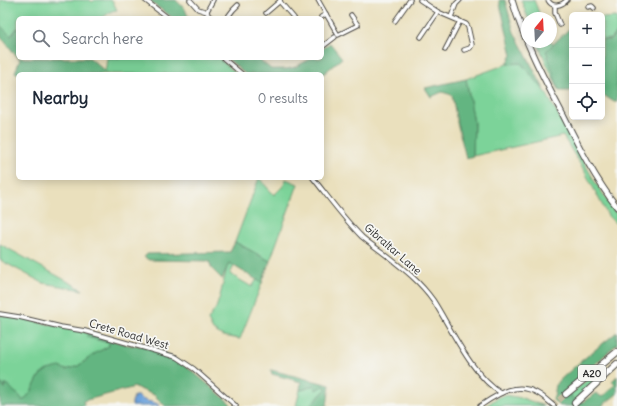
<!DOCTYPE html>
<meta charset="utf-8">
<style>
body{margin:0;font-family:Delius,sans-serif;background:#f6f6f7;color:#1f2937}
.controls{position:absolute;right:12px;top:12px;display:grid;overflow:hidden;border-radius:6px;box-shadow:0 2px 10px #0003}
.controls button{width:36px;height:36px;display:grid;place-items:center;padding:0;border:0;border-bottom:1px solid #e0e1e3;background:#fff;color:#1f2937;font:20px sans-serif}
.compass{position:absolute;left:521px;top:12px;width:36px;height:36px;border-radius:50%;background:#fff;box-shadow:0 2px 10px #0003;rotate:18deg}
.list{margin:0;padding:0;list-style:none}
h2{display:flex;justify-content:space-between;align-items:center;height:52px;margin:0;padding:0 16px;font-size:17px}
h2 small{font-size:13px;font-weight:400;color:#747a83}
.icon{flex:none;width:22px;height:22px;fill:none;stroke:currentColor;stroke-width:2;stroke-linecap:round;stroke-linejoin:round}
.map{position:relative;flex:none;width:617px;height:406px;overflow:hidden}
.search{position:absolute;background:#fff;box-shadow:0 2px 10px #0003;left:16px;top:16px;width:308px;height:44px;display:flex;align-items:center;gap:10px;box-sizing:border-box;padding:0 14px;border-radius:6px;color:#747a83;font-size:15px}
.panel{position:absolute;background:#fff;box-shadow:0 2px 10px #0003;left:16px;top:72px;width:308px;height:108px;border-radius:6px}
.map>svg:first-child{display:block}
.green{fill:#7bd399;stroke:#537f62}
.forest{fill:#64b581;stroke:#487056}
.water{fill:#70a4dd;stroke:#4e6884}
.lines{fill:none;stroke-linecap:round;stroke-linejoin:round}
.highway-tunnel{stroke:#c4bca0;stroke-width:6;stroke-dasharray:6 3;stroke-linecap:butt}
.street-casing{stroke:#484641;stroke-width:5.5}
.primary-casing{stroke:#484641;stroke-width:7}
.highway-casing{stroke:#484641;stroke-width:8}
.street{stroke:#fff;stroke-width:3.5}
.primary{stroke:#fff;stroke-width:5}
.highway{stroke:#fff;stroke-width:6}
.labels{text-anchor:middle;stroke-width:3.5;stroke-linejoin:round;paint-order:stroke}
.shield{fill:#f6f6f2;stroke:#686867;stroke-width:1}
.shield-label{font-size:10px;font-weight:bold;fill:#2b2b2b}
.street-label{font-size:11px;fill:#2b2b2b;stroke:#f6f6f2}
</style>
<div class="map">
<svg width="617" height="406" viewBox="0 0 617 406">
<rect width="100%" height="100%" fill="#f6f6f2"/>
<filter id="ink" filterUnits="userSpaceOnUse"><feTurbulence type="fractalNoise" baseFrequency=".025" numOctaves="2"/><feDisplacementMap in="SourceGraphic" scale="8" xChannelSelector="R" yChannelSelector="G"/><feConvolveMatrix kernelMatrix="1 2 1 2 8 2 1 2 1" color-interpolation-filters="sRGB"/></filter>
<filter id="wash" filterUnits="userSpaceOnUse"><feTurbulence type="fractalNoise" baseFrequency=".012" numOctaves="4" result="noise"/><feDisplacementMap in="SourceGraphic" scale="16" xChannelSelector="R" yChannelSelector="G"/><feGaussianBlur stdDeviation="0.9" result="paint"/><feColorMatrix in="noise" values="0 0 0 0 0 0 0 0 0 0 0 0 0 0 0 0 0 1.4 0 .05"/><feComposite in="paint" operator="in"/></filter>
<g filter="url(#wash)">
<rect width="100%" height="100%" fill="#eae0bd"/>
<g class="green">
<polygon points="0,0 90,0 92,2 95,0 111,0 114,4 117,10 112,11 102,18 18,18 18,27 11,36 0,25"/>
<polygon points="521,0 534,0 541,18 528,18"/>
<polygon points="617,17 617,33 610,39 602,40 602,18"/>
<polygon points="537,42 551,42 553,45 547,51 559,91"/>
<polygon points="107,58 219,58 237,74 105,74"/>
<polygon points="521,63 545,91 595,182 617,215 617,225 608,216 585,172 563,136 473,156 474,123 466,79 507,64"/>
<polygon points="259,178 274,195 283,186 286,179 298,184 270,261 235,242"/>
<polygon points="0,244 83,290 43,283 0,260"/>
<polygon points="228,263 234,266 230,274 252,287 257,279 262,283 240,339 223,336 213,330 208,320 216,308 220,296"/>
<path d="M0,315L20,318L88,333L87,337L109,343V346L96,353L78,366L66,370L40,375L31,392L23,402C20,393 11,390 3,387L2,384H0Z"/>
<polygon points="596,375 597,376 597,378 575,401 570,394 587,380"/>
<polygon points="314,385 323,386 327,388 310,406 296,406 300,390 305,389"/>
<polygon points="504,395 522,398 544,406 486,406 497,398"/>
</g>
<g class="forest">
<polygon points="148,0 176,0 185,9 187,14 189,18 173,18"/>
<polygon points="499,0 505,0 514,32 545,91 521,63 507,64 512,55"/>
<polygon points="0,25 11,36 18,27 18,58 90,58 106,72 105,74 18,74 15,72 20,60 0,36"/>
<polygon points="572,28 572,91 559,91 546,51 569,29"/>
<polygon points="617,33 617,102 614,102 602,94 602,40 610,40"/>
<polygon points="330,43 342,58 322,75 245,74 227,58 257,58 271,69 286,69 295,67 312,58 322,58 322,49"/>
<polygon points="466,79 474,123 473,156 466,158 457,122 452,95 442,92 431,97 425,88"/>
<polygon points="235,242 270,261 262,283 229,263 222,279 212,269 209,261 149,260 144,257 147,254 230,252"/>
<polygon points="617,332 617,344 567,390 575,401 583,402 596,393 602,397 615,385 612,381 617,376 617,394 602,406 560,406 552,399 554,397 556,385 561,379 580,362"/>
<path d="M88,333L128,345L153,346L192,371L230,403L231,406H165L154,395L135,387L83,401L84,406H0V384H2L3,387L5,388V384L9,385C13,393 19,393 23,401L31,392L40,375L47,370L60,367L66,370L78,366L96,353L109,346V343L87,337Z"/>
<polygon points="271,370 330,385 327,406 310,406 327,388 323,386 316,390 314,385 305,389 300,390 301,382 272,374"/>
</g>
<path class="water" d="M134,396H138C144,402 151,401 158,404L159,406H132V402Z"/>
</g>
<g filter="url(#ink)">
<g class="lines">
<polyline class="highway-tunnel" points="552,406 566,394"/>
<g class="street-casing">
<g id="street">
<polyline points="145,0 168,18"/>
<polyline points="190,0 198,9 207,12"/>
<polyline points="280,0 281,3 294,18"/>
<polyline points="318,0 338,35 358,25 351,15"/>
<polyline points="420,0 438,12 466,24 468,27 472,45 470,48 464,50"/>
<path d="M548,0C552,8 561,6 567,0"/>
<polyline points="555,6 555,13 560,25"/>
<polyline points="588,7 592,6 594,8"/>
<polyline points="266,13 280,1"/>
<polyline points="321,17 326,14"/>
<polyline points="451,17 456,4 460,0"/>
<polyline points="212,18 208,15 207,11 213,0"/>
<polyline points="227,18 233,10 238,5"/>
<polyline points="395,21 410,0"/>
<polyline points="421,37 438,12"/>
<polyline points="322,47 335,37"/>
<polyline points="445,50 460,21"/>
<polyline points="223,58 242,74"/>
<path d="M313,178C329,198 344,219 362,237C368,242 375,247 382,252C400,266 419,280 433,300C451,328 472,376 501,393"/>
<polyline points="0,314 19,317 61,327 85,331 176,357 194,369 236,406"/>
<path d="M480,406C498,394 517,380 539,394C544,397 549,402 554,406"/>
</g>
</g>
<g class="primary-casing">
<path id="primary" d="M512,0C524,41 543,77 563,115C579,147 595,179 617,207"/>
</g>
<g class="highway-casing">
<g id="highway">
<polyline points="566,394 617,352"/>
<polyline points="575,403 617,364"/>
</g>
</g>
<use href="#street" class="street"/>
<use href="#primary" class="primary"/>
<use href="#highway" class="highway"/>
</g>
</g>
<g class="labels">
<rect class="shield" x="578" y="365" width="28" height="16" rx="3"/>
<g class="shield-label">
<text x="592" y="377">A20</text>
</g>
<g class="street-label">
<text transform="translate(393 249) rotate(41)" y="4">Gibraltar Lane</text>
<text transform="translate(129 334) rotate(16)" y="4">Crete Road West</text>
</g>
</g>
</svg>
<div class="controls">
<button>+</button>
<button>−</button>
<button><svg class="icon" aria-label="locate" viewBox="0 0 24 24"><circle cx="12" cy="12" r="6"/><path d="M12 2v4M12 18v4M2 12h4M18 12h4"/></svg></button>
</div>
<svg class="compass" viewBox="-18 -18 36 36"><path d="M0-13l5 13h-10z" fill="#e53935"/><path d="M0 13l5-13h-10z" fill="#747a83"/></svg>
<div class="search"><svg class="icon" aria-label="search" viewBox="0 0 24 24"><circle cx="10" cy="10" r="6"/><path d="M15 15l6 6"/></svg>Search here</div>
<section class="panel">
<h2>Nearby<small>0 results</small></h2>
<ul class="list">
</ul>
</section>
</div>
